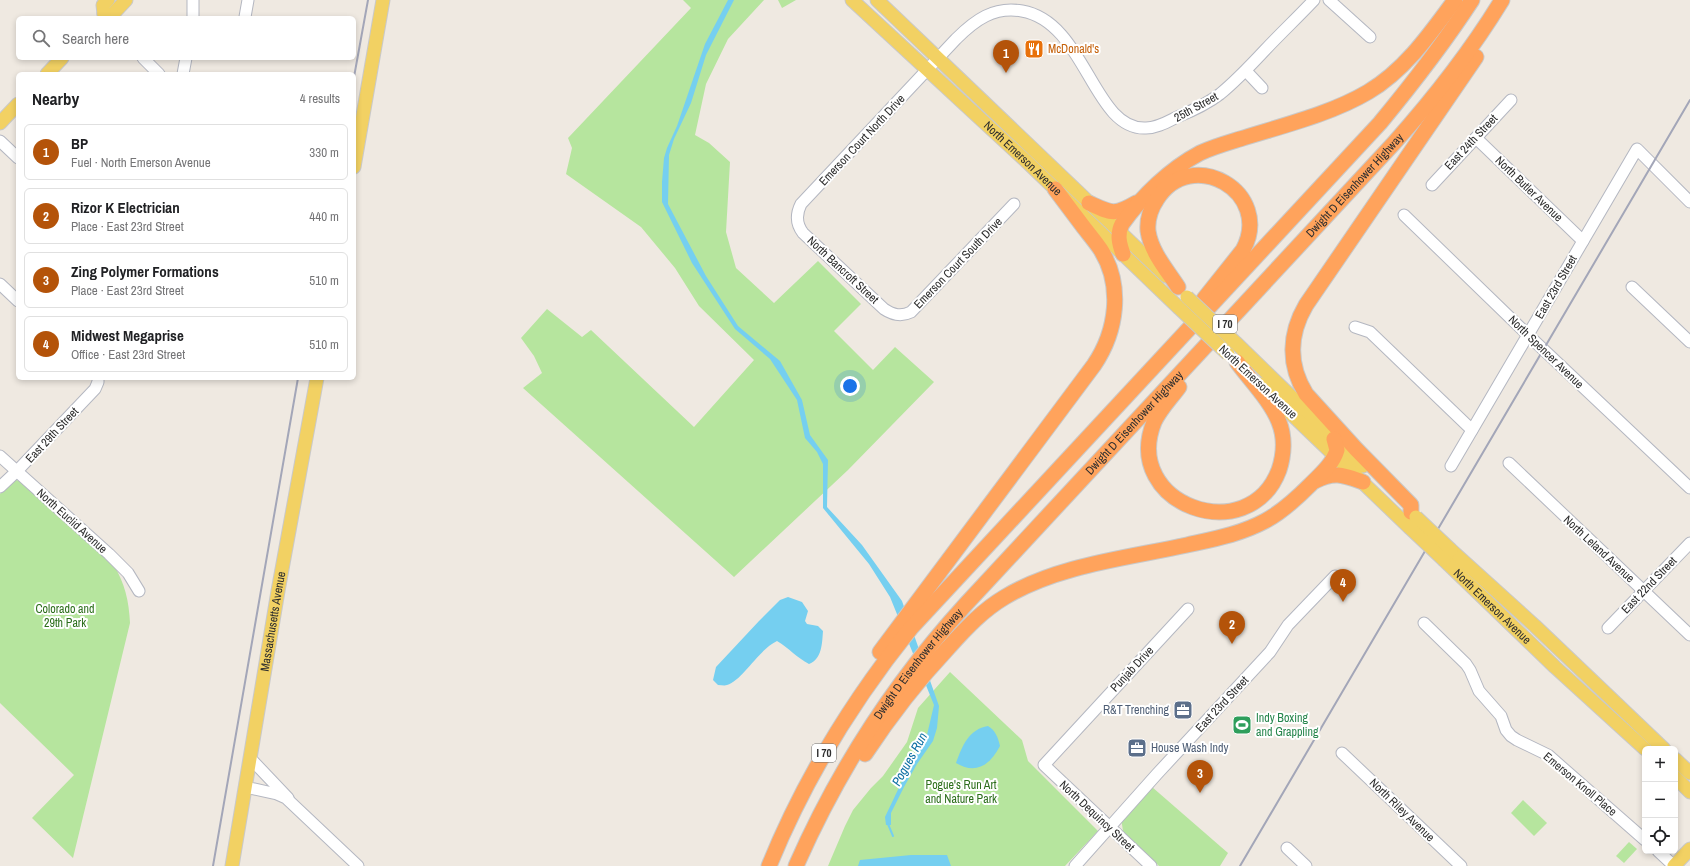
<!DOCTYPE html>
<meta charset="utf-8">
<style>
body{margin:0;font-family:"Archivo Narrow",sans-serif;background:#f6f6f6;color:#202124}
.controls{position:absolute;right:12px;bottom:12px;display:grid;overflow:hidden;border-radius:6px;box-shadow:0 2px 6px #0003}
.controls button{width:36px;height:36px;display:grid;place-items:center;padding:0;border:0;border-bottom:1px solid #e0e0e0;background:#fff;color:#202124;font:20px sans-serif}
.you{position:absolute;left:850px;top:386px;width:14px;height:14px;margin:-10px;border:3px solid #fff;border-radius:50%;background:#1a73e8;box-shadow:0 0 0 6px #1a73e833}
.badge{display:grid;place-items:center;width:26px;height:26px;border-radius:50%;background:#b45309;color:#fff;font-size:13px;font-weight:700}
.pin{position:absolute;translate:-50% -33px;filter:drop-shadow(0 1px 2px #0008)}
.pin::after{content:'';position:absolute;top:21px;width:14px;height:12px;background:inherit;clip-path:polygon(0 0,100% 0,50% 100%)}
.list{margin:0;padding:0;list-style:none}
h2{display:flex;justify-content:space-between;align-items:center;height:52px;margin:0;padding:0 16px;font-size:17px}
h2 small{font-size:13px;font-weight:400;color:#757577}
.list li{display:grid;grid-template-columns:26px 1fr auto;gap:12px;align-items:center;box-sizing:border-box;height:56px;margin:0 8px 8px;padding:0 8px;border:1px solid #e0e0e0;border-radius:6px}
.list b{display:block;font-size:15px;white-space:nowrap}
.list p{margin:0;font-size:13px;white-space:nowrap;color:#757577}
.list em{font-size:13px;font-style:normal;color:#757577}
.icon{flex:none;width:22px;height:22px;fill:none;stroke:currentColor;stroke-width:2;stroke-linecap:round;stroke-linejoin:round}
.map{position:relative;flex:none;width:1690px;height:866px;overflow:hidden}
.search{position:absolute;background:#fff;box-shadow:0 2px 6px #0003;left:16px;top:16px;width:340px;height:44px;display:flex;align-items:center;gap:10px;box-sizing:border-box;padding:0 14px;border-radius:6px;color:#757577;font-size:15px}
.panel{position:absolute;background:#fff;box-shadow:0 2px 6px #0003;left:16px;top:72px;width:340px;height:308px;border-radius:6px}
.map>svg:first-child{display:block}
.green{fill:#b6e59e}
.water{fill:#75cff0}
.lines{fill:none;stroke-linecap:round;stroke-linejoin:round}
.stream{stroke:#75cff0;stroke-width:2}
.minor-casing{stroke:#b4b7c1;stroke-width:13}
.major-casing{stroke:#c9c9c9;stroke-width:15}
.highway-casing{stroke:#c9c9c9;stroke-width:17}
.minor{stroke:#fff;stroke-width:11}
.major{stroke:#f2d163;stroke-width:13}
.highway{stroke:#ffa35c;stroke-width:15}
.rail{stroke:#a3a6b8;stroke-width:2}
.major-bridge-casing{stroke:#c9c9c9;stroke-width:15;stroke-linecap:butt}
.major-bridge{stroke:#f2d163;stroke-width:13}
.labels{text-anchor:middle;stroke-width:4;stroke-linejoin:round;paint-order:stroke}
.shield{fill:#fff;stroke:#6d6d6d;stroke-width:1}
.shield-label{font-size:11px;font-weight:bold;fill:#2e2e2e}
.food-label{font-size:12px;fill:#c56008;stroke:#fff;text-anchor:start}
.street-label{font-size:12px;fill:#2e2e2e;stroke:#fff}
.park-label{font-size:12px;fill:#2c6e1b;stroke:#fff}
.service-label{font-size:12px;fill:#4e5e75;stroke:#fff;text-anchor:end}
.leisure-label{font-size:12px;fill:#27864d;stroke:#fff;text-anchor:start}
.water-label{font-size:13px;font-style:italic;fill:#0d6fa3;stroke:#fff}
</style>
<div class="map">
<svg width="1690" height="866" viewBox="0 0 1690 866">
<rect width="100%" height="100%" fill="#efe9e1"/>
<g class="green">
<polygon points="683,0 764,0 728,39 706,84 695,135 709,143 730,162 726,232 736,268 774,303 818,261 861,304 834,331 873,370 895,347 934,382 848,470 734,577 523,388 542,373 534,356 521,338 547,309 582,337 591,330 694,427 754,360 699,306 675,268 641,227 566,174 572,148 568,138 691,8"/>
<polygon points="775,0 796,0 782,8 778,0"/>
<path d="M16,480L20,481L113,564C125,583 129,601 130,623L73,858L32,818L74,775L0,703V494L12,481Z"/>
<polygon points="950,672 1022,740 1028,761 1098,831 1065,866 828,866 845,826 853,810 871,788 883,776 907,742 918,708"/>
<polygon points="1152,787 1228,853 1220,866 1159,866 1123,831 1121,818"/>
<polygon points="1523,800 1547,823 1534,836 1511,813"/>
<polygon points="1629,842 1637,849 1624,863 1616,856"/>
</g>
<g class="water">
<polygon points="728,0 734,0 706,55 691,103 674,139 669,155 668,204 706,276 738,326 780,361 802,400 810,435 828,460 827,507 862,545 902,601 939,706 937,728 933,741 917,764 904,787 891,813 891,825 886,825 885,817 913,758 926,739 934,705 890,597 869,564 823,508 823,464 817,452 805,438 797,400 770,359 735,329 692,263 662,202 662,182 664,158 667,148 677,126 705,44"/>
<path d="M788,597L802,602L808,611L805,621L807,624L818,626L823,631C822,644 822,659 809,664C797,658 789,648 777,641C758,650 743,680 727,685C725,686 721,685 718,685L713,680L716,667L759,621L780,600Z"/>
<path d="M988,726C995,730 998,737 1000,746C990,765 976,775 956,763C962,746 969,729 988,726Z"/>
<polygon points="911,855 947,855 951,866 858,866 860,860"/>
</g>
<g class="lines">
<polyline class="stream" points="888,824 893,836"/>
<g class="minor-casing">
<g id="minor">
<polyline points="1329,0 1370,37"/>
<polyline points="245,17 248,0"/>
<polyline points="193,18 193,0"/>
<polyline points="143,58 159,74"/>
<polyline points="1246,71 1262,88"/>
<polyline points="183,74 186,58"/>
<polyline points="1476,138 1583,241"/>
<polyline points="0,141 18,158"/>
<polyline points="1432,185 1511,100"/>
<path d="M1014,204L911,312C901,317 893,315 884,309L803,233C796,224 796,214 801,204L956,39C975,20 994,6 1022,11C1086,22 1093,131 1146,128C1157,128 1167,122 1177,117C1192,111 1207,104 1220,94C1236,81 1251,65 1265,50C1281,33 1298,17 1314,0"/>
<polyline points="1404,215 1528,335 1690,488"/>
<polyline points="0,284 18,301"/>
<polyline points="1632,287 1690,342"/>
<polyline points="1355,327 1370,332 1472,430"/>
<polyline points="0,456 109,554 128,573 139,591"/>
<polyline points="1509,463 1690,635"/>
<polyline points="1451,466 1637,149 1690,202"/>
<polyline points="0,487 17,471 95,389 98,382 98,378"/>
<polyline points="1424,623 1466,664 1470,670 1479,691 1501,716 1506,730 1511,736 1517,740 1548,755 1645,840"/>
<polyline points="1608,628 1690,543"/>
<polyline points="1342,753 1461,866"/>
<polyline points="250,758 288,798"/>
<polyline points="245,787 277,794 286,798 358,866"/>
<polyline points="1287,848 1306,866"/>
<polyline points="1658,851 1674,866"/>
<polyline points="1075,866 1157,774 1270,652 1288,625 1335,576"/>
<polyline points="1151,866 1044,765 1188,609"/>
</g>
</g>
<g class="major-casing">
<g id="major">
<path id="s1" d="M852,0L1025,160L1178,307"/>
<polyline points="877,0 1166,276"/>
<polyline points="104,14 112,15 126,0"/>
<polyline points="104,14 103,5 108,0"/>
<polyline points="47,74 62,58"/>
<polyline points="0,123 18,104"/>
<polyline points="354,167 383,0"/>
<polyline points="1237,344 1363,466"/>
<polyline points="1260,384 1409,527"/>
<polyline points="1451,550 1535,626 1664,749"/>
<path id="s2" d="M1444,560L1555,667L1645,749"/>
<polyline points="1675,759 1690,773"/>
<polyline points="1675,777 1690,792"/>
<path id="s3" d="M232,866L278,591L317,378"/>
<polyline points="1674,866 1690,849"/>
</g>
</g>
<g class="highway-casing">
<g id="highway">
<path d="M1089,203C1111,213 1114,216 1136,203"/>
<path d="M1123,254C1119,243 1117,234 1122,224C1142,196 1170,169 1200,153C1213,147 1227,143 1240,139C1281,126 1331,114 1368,92C1405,70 1430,34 1455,0"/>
<path d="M1178,287C1167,270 1151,252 1148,231C1147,220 1151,208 1157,199C1191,145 1274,192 1243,250L1204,299"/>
<path d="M1179,387C1171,398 1160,409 1154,422C1121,505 1249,550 1279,470C1284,455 1285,437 1279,422C1271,401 1250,380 1237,362"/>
<path d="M1315,481C1335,471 1343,475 1363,482"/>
<path d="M1411,512V505L1356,449L1306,394C1288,365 1289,334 1306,305L1476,57"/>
<path d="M880,652L1094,365C1117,331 1123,286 1101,250C1095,241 1088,233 1082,225C1073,213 1064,201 1055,189"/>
<path d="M865,754C890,716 918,680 949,647C966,628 983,610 1005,597C1058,565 1128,558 1187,545C1214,539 1241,534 1265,521C1282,512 1296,499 1310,485C1320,475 1333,464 1337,450L1334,439"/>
<path d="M769,866C804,780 853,700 911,628L1380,123C1413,83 1444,43 1472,0"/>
<path id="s4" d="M796,866C839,768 894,683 966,604L1394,143C1434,98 1471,51 1502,0"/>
</g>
</g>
<use href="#minor" class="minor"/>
<use href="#major" class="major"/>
<use href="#highway" class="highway"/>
<g class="rail">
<polyline points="354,77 368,0"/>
<polyline points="213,866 298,378"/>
<polyline points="1240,866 1690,100"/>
</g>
<g class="major-bridge-casing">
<g id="major-bridge">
<polyline points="1187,297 1237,344"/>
<polyline points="1178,307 1228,354"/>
<polyline points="1416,517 1451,550"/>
<polyline points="1409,527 1444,560"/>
</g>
</g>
<use href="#major-bridge" class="major-bridge"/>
</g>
<defs>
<g id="restaurant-square" transform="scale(1)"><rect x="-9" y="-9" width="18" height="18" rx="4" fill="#e8710a" stroke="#fff"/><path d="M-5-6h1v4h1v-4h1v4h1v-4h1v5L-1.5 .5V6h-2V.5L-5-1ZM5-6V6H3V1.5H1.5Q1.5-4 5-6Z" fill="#fff"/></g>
<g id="office-square" transform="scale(1)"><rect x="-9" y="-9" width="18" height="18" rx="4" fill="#5c6f8a" stroke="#fff"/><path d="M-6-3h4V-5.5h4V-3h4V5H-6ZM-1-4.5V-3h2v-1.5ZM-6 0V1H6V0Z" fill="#fff"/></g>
<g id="stadium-square" transform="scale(1)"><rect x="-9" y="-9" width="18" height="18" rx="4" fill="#2e9e5b" stroke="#fff"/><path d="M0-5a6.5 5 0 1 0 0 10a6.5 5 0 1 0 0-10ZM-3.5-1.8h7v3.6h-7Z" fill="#fff"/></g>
</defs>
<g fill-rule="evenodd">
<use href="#restaurant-square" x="1034" y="49"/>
<use href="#office-square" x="1183" y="710"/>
<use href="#stadium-square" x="1242" y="725"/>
<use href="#office-square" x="1137" y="748"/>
</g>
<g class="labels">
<g class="shield">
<rect x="1213" y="315" width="24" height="18" rx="3"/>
<rect x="812" y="744" width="24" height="18" rx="3"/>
</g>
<g class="shield-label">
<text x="1225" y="328">I 70</text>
<text x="824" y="757">I 70</text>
</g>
<g class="food-label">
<text x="1048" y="53">McDonald's</text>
</g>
<g class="street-label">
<text transform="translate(1196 107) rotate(-29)" y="4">25th Street</text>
<text transform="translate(862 140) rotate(-47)" y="4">Emerson Court North Drive</text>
<text transform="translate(1471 142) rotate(-47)" y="4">East 24th Street</text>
<text dy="4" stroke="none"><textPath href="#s1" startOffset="233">North Emerson Avenue</textPath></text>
<text dy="4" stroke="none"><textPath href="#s4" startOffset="885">Dwight D Eisenhower Highway</textPath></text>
<text transform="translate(1529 189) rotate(44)" y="4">North Butler Avenue</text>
<text transform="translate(958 263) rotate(-46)" y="4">Emerson Court South Drive</text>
<text transform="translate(843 270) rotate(43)" y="4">North Bancroft Street</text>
<text transform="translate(1556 287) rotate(-60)" y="4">East 23rd Street</text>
<text transform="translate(1546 352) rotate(44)" y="4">North Spencer Avenue</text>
<text transform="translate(1258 382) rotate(43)" y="4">North Emerson Avenue</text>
<text dy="4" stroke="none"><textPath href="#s4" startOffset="561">Dwight D Eisenhower Highway</textPath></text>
<text transform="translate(52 435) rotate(-47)" y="4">East 29th Street</text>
<text transform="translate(72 521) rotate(42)" y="4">North Euclid Avenue</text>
<text transform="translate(1599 549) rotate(43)" y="4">North Leland Avenue</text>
<text transform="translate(1649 585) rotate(-46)" y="4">East 22nd Street</text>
<text dy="4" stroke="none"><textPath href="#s2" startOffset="67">North Emerson Avenue</textPath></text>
<text dy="4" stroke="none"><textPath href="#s3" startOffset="248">Massachusetts Avenue</textPath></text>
<text dy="4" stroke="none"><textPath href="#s4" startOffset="237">Dwight D Eisenhower Highway</textPath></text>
<text transform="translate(1132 669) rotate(-47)" y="4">Punjab Drive</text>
<text transform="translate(1222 704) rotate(-47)" y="4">East 23rd Street</text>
<text transform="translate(1580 784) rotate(40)" y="4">Emerson Knoll Place</text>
<text transform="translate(1402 810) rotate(44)" y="4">North Riley Avenue</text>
<text transform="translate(1097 816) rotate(43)" y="4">North Dequincy Street</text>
</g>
<g class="park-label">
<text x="65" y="613">Colorado and<tspan x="65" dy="14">29th Park</tspan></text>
<text x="961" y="789">Pogue's Run Art<tspan x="961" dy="14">and Nature Park</tspan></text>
</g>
<g class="service-label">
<text x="1169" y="714">R&amp;T Trenching</text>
<text x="1151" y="752" text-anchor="start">House Wash Indy</text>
</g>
<g class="leisure-label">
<text x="1256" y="722">Indy Boxing<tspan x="1256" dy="14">and Grappling</tspan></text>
</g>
<g class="water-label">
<text transform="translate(909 759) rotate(-61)" y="5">Pogues Run</text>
</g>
</g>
</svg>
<div class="controls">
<button>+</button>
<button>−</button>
<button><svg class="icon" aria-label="locate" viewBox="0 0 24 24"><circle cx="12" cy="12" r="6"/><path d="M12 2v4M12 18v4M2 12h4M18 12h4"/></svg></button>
</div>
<div class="you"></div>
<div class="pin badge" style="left:1006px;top:73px">1</div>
<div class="pin badge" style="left:1232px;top:644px">2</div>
<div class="pin badge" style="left:1200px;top:793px">3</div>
<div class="pin badge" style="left:1343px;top:602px">4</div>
<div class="search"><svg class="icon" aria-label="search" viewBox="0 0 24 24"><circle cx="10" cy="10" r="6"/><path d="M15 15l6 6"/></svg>Search here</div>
<section class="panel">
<h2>Nearby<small>4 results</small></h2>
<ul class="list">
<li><span class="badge">1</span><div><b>BP</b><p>Fuel · North Emerson Avenue</p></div><em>330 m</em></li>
<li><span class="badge">2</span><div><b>Rizor K Electrician</b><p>Place · East 23rd Street</p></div><em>440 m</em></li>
<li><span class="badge">3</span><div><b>Zing Polymer Formations</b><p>Place · East 23rd Street</p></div><em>510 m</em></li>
<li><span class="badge">4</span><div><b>Midwest Megaprise</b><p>Office · East 23rd Street</p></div><em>510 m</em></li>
</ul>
</section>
</div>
